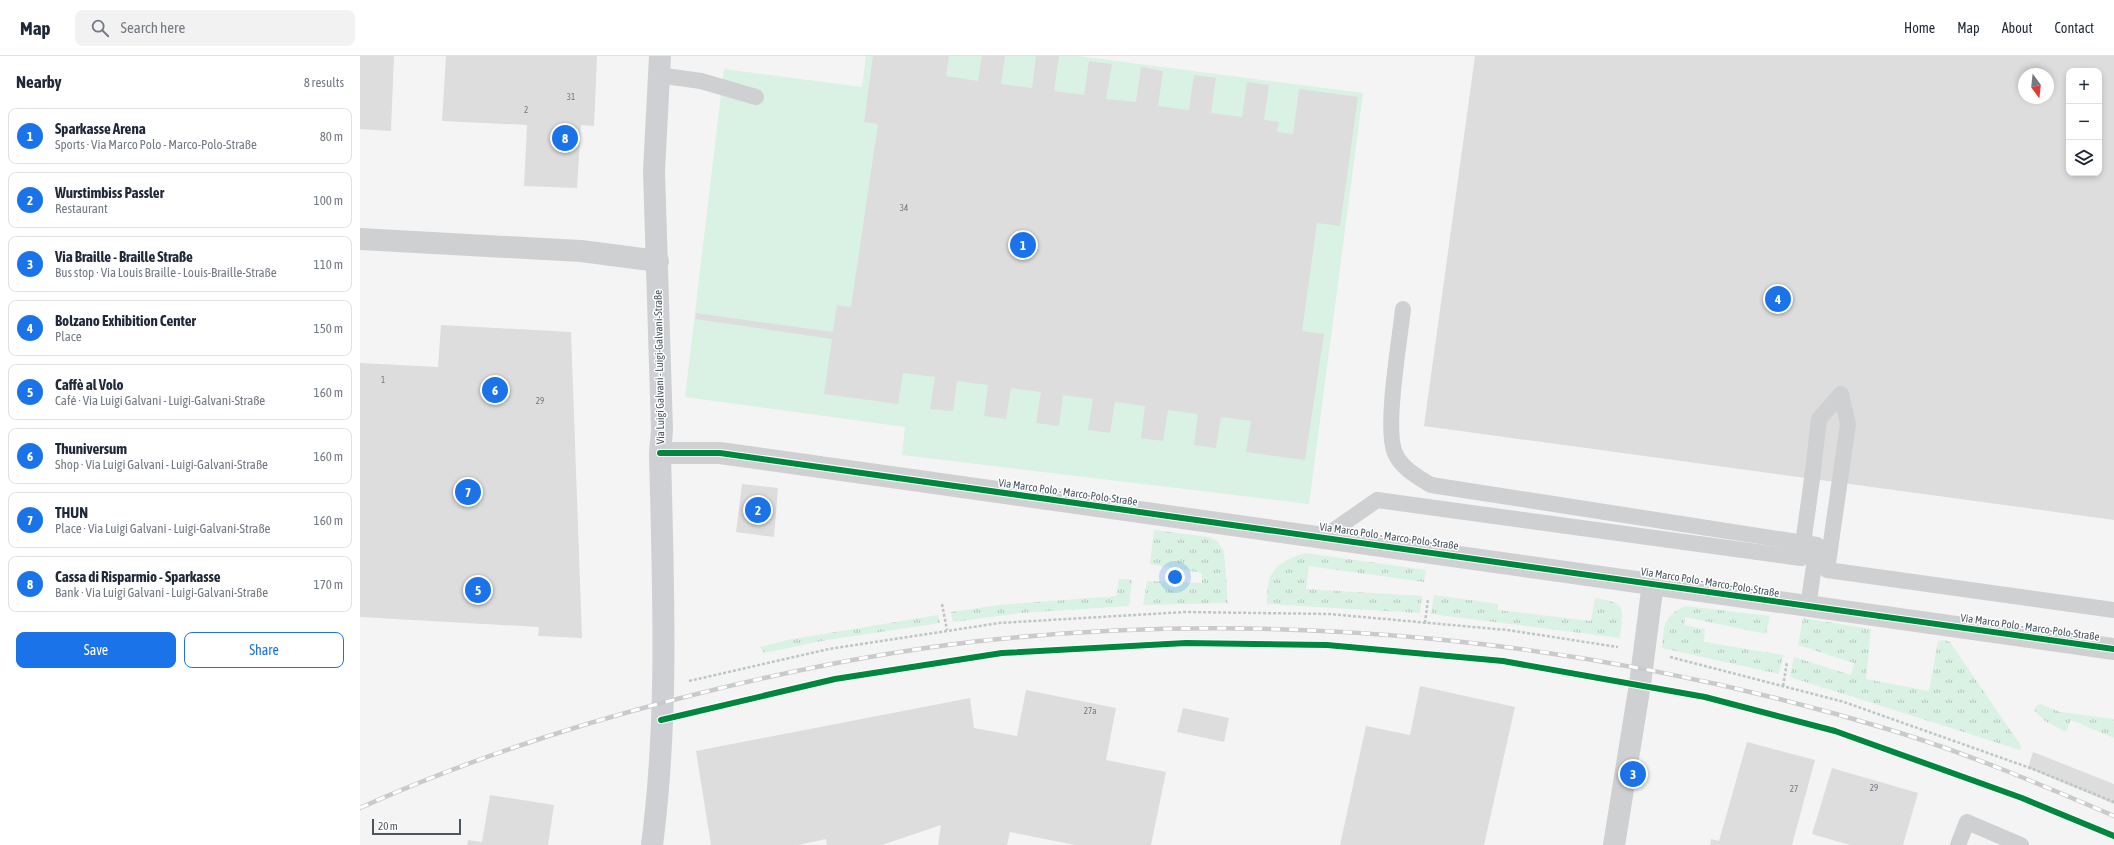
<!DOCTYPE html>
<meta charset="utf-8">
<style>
body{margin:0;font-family:"Asap Condensed",sans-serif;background:#f2f2f3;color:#1f2937}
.controls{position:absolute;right:12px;top:12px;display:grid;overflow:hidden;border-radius:8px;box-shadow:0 2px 6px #0003}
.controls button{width:36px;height:36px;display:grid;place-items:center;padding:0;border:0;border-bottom:1px solid #e0e1e3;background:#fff;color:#1f2937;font:20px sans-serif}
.compass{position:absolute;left:1658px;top:12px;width:36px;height:36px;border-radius:50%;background:#fff;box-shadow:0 2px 6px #0003;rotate:165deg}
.scale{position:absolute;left:12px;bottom:10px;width:89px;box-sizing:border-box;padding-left:4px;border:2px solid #4a5661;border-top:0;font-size:11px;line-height:14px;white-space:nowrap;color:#4a5661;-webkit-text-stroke:3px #fff;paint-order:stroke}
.you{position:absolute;left:815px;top:521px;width:14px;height:14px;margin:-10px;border:3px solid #fff;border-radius:50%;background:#1a73e8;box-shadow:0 0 0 6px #1a73e833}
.badge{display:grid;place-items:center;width:26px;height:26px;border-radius:50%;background:#1a73e8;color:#fff;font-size:13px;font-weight:700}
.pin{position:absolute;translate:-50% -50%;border:2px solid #fff;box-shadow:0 1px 4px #0006}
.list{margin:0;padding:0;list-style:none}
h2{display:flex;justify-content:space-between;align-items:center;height:52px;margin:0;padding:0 16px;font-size:17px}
h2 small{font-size:13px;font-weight:400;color:#747a83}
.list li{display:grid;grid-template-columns:26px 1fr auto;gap:12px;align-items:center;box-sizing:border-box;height:56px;margin:0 8px 8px;padding:0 8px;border:1px solid #e0e1e3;border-radius:8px}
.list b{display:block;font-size:15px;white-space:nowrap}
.list p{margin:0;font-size:13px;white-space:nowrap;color:#747a83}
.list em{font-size:13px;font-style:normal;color:#747a83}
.actions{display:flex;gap:8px;padding:12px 16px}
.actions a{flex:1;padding:9px 0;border:1px solid #1a73e8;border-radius:8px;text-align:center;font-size:14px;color:#1a73e8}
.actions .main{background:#1a73e8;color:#fff}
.icon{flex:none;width:22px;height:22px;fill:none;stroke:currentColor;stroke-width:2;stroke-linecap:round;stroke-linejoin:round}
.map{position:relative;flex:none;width:1754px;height:789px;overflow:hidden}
header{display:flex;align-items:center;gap:24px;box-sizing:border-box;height:56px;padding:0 20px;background:#fff;border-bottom:1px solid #e0e1e3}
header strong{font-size:19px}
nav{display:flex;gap:22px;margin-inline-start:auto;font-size:14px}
.search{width:280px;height:36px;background:#f2f2f3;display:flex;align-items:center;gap:10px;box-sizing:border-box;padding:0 14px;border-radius:8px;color:#747a83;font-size:15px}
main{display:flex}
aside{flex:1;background:#fff}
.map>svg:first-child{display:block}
.grass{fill:url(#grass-tufts)}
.pitch{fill:#d9f2e3}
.building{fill:#ddddde;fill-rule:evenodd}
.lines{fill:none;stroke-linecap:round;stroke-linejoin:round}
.path{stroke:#bcc7c4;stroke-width:2.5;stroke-dasharray:3 2;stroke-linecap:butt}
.service{stroke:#ced0d2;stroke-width:16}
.minor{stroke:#ced0d2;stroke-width:22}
.secondary{stroke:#ced0d4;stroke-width:22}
.rail-casing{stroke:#c9cacc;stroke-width:4.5}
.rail{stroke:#fff;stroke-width:3;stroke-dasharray:9;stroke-linecap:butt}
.service-bridge{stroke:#ced0d2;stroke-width:16}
.cycleway-casing{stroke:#fff;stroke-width:8}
.cycleway{stroke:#00873e;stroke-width:6}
.labels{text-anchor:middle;stroke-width:3;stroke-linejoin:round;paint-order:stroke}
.number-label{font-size:9px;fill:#707881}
.street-label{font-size:11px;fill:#4a5661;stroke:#fff}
</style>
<header>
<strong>Map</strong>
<div class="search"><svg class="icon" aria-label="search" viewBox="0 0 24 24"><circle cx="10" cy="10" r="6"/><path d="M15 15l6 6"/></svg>Search here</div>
<nav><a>Home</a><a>Map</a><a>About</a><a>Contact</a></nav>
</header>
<main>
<aside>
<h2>Nearby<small>8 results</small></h2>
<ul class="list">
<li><span class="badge">1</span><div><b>Sparkasse Arena</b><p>Sports · Via Marco Polo - Marco-Polo-Straße</p></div><em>80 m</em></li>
<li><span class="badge">2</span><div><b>Wurstimbiss Passler</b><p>Restaurant</p></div><em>100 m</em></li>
<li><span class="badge">3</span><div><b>Via Braille - Braille Straße</b><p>Bus stop · Via Louis Braille - Louis-Braille-Straße</p></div><em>110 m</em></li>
<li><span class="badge">4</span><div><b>Bolzano Exhibition Center</b><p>Place</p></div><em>150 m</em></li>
<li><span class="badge">5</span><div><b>Caffè al Volo</b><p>Café · Via Luigi Galvani - Luigi-Galvani-Straße</p></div><em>160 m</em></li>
<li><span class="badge">6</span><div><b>Thuniversum</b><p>Shop · Via Luigi Galvani - Luigi-Galvani-Straße</p></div><em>160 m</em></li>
<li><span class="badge">7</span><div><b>THUN</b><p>Place · Via Luigi Galvani - Luigi-Galvani-Straße</p></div><em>160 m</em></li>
<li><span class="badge">8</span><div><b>Cassa di Risparmio - Sparkasse</b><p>Bank · Via Luigi Galvani - Luigi-Galvani-Straße</p></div><em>170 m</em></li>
</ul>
<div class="actions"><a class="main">Save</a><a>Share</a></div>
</aside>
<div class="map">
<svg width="1754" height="789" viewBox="0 0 1754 789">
<defs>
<pattern id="grass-tufts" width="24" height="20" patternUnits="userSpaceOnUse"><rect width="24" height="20" fill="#d9f2e3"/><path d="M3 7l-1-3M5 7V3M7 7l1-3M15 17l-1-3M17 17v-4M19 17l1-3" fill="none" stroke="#b2c7bb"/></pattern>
</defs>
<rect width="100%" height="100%" fill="#f4f4f4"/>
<g class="grass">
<polygon points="794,474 850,481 857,485 864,495 868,547 783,549 787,525 842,527 842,517 790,508"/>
<path d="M946,497L1066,514L1064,526L949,510L946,533L1062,540L1060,557L907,548C907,540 907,532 909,525C912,510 932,500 946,497Z"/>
<polygon points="759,523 772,524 769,550 659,557 593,566 591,556 639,549 756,540"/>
<path d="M1074,539L1138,548V554L1231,565L1235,542C1268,547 1263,552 1260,582L1071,558Z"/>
<path d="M1326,550L1410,560L1406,578L1325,561L1324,569L1345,573L1344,586L1423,599L1419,618L1302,592C1304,569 1303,560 1326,550Z"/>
<polygon points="578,559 580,567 467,584 404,597 400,591 427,584"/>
<polygon points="1443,562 1511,573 1506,623 1569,635 1578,585 1584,584 1590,586 1661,690 1660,694 1430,621 1434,601 1491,619 1494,607 1438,589"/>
<polygon points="1680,648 1700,656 1754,663 1754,682 1711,664 1706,676 1685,665 1674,654 1676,650"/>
</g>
<polygon class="pitch" points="506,0 718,0 1003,37 949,448 542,399 545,371 325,341 364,13 502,31"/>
<g class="building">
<polygon points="0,0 34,0 31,75 0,73"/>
<polygon points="86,0 237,0 234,70 221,69 217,132 164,130 167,69 82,65"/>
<polygon points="513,0 589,0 586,20 618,25 622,0 645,0 641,28 672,32 676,0 699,0 694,35 724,39 729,5 752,8 746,43 776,46 781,11 803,15 798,50 829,54 834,19 856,22 851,57 882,61 887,26 909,29 904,64 919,66 917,76 933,78 939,33 998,41 980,170 957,167 942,275 964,278 945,404 886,396 891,365 861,361 856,392 834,389 838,358 808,354 803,385 781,382 785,350 755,346 750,377 728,374 733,343 703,339 699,370 676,367 681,336 651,332 646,363 624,360 628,329 597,325 593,355 570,353 575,321 543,317 538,348 464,338 472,283 335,263 336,257 473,276 477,249 491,251 518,68 504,66"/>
<path d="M1115,0H1754V464L1064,370ZM1709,15H1739V117H1709ZM1664,18H1688V42H1664Z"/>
<polygon points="81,269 211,276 222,582 178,580 179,571 0,561 0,307 78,311"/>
<polygon points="382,428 418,432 414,481 376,476"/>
<polygon points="1060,630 1155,651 1124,789 980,789 1006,670 1050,679"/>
<polygon points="666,634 756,652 746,704 806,716 791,789 715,789 650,776 647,789 578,789 581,769 522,789 467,789 466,783 438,789 351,789 336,695 610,642 614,672 657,680"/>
<polygon points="823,652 869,662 864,686 817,676"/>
<polygon points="1387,686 1455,704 1432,789 1350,789 1351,783 1359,785"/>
<polygon points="1673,696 1754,728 1754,748 1668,712"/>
<polygon points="1472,712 1558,737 1543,789 1490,789 1452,778"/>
<polygon points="130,739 194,749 188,789 107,789 108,784 122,786"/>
</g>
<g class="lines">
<g class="path">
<polyline points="582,548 587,574"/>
<polyline points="1065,567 1068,543"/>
<polyline points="1310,601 1484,646 1673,713 1754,746"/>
<polyline points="329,625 469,593 639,567 825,556 969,558 1147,574 1258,591"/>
<polyline points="1423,630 1427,606"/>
</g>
<g class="service">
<polyline points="298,19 341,25 396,41"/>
<path d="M1043,253C1040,283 1024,373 1035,397C1041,412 1058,421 1071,429L1457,489L1448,551"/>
<polyline points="1481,338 1488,368 1467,514 1754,554"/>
<polyline points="1452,423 1459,363 1481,338"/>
<polyline points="964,481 1017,444 1441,502"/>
<polyline points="1598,789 1607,766 1661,789"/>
</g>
<g class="minor">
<polyline points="0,183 221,195 298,205"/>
<polyline points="300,397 360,397 1754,593"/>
<polyline points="1254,789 1280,628 1293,527"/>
</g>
<path class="secondary" d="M292,789C309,659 303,527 300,397L302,374L294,115L300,0"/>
<g class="rail-casing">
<path id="rail" d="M0,752C102,706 208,671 317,643C414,618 511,598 611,586C920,551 1237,584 1534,675C1609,698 1682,729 1754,760"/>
</g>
<use href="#rail" class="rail"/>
<polyline class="service-bridge" points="1441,502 1452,423"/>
<g class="cycleway-casing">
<g id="cycleway">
<polyline points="300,397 360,397 1754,593"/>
<polyline points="301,664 475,623 642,597 826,587 967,589 1143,605 1345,641 1475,675 1662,742 1754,780"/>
</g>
</g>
<use href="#cycleway" class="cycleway"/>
</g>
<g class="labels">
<g class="number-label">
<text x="211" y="44">31</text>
<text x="166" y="57">2</text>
<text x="544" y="155">34</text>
<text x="23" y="327">1</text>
<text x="180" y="348">29</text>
<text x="730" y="658">27a</text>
<text x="1514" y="735">29</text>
<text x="1434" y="736">27</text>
</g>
<g class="street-label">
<text transform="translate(299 311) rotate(-91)" y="4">Via Luigi Galvani - Luigi-Galvani-Straße</text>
<text transform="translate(708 436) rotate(8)" y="4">Via Marco Polo - Marco-Polo-Straße</text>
<text transform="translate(1029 480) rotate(8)" y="4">Via Marco Polo - Marco-Polo-Straße</text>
<text transform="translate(1350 526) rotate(9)" y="4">Via Marco Polo - Marco-Polo-Straße</text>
<text transform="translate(1670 571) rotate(8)" y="4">Via Marco Polo - Marco-Polo-Straße</text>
</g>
</g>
</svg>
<div class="controls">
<button>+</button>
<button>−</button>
<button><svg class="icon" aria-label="layers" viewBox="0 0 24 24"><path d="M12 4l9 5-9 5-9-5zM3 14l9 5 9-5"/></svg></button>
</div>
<svg class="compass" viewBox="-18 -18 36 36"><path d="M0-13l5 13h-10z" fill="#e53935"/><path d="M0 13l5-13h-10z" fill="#747a83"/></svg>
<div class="scale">20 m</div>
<div class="you"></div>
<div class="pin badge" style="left:663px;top:189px">1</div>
<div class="pin badge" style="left:398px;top:454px">2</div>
<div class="pin badge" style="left:1273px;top:718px">3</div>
<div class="pin badge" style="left:1418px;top:243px">4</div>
<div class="pin badge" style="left:118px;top:534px">5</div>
<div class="pin badge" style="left:135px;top:334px">6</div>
<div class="pin badge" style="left:108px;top:436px">7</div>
<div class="pin badge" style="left:205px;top:82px">8</div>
</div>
</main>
